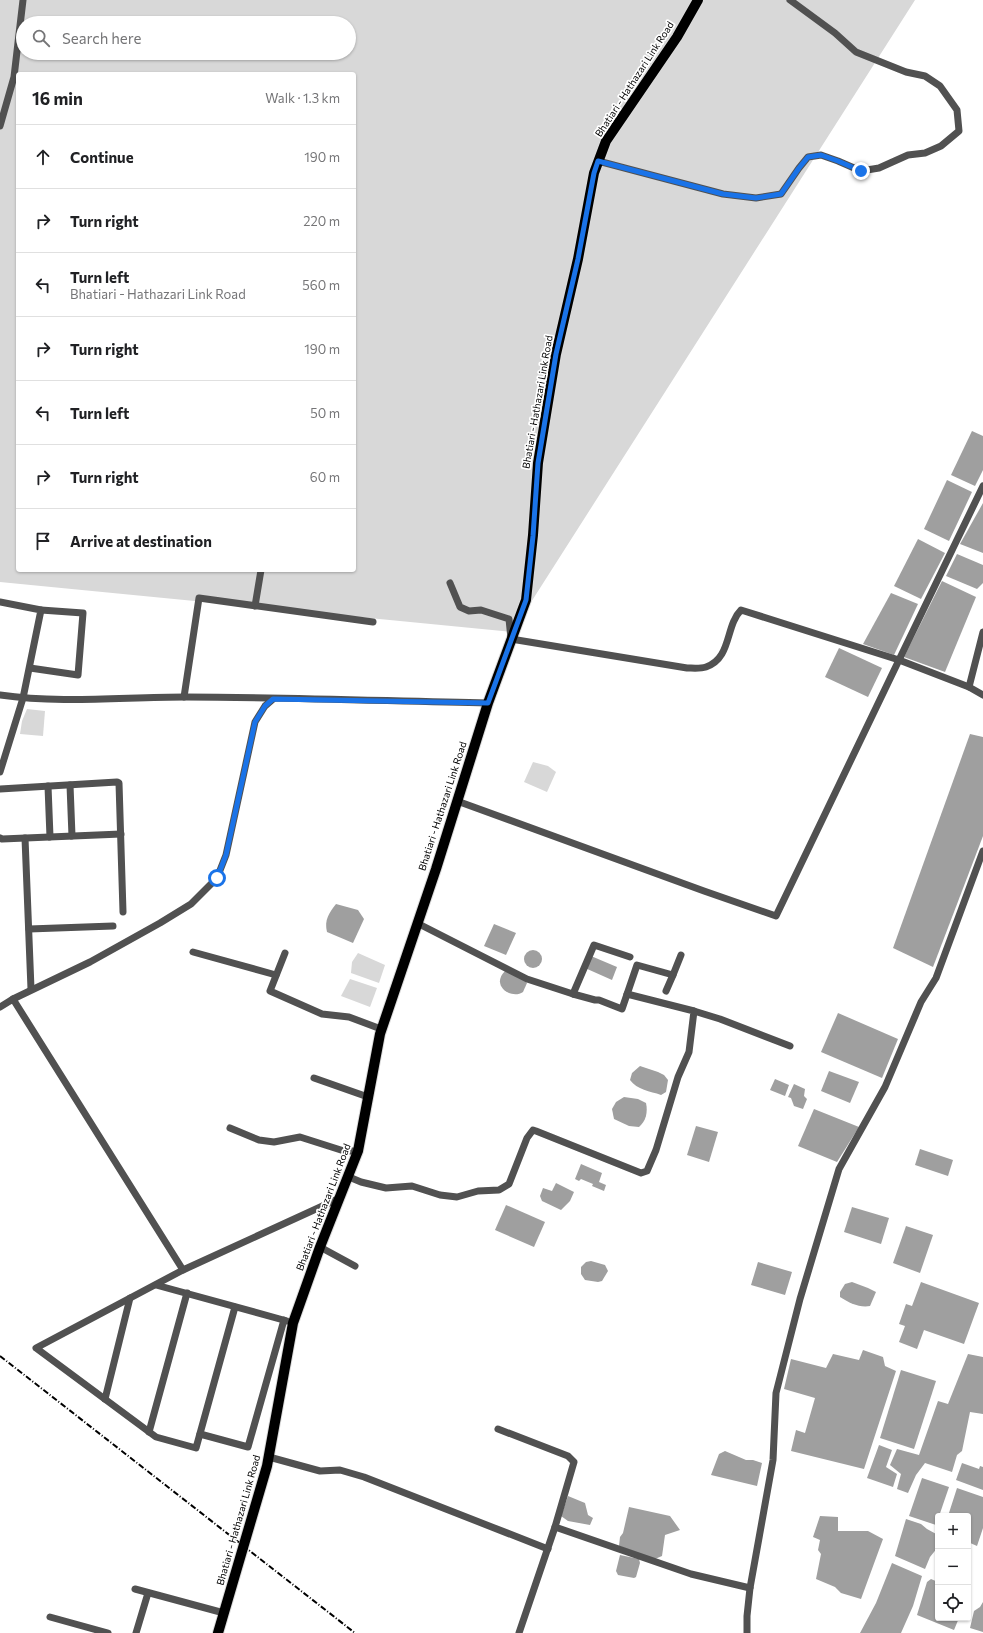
<!DOCTYPE html>
<meta charset="utf-8">
<style>
body{margin:0;font-family:Commissioner,sans-serif;background:#f2f2f2;color:#202124}
.controls{position:absolute;right:12px;bottom:12px;display:grid;overflow:hidden;border-radius:4px;box-shadow:0 1px 3px #0004}
.controls button{width:36px;height:36px;display:grid;place-items:center;padding:0;border:0;border-bottom:1px solid #e0e0e0;background:#fff;color:#202124;font:20px sans-serif}
.stop{position:absolute;width:12px;height:12px;margin:-9px;border:3px solid #1a73e8;border-radius:50%;background:#fff}
.stop.end{background:#1a73e8;border-color:#fff;box-shadow:0 1px 4px #0008}
.list{margin:0;padding:0;list-style:none}
h2{display:flex;justify-content:space-between;align-items:center;height:52px;margin:0;padding:0 16px;font-size:17px}
h2 small{font-size:13px;font-weight:400;color:#757577}
.list li{display:grid;grid-template-columns:26px 1fr auto;gap:12px;align-items:center;box-sizing:border-box;height:64px;padding:0 16px;border-top:1px solid #e0e0e0}
.list b{display:block;font-size:15px;white-space:nowrap}
.list p{margin:0;font-size:13px;white-space:nowrap;color:#757577}
.list em{font-size:13px;font-style:normal;color:#757577}
.icon{flex:none;width:22px;height:22px;fill:none;stroke:currentColor;stroke-width:2;stroke-linecap:round;stroke-linejoin:round}
.map{position:relative;flex:none;width:983px;height:1633px;overflow:hidden}
.search{position:absolute;background:#fff;box-shadow:0 1px 3px #0004;left:16px;top:16px;width:340px;height:44px;display:flex;align-items:center;gap:10px;box-sizing:border-box;padding:0 14px;border-radius:22px;color:#757577;font-size:15px}
.panel{position:absolute;background:#fff;box-shadow:0 1px 3px #0004;left:16px;top:72px;width:340px;height:500px;border-radius:4px}
.map>svg:first-child{display:block}
.green{fill:#d8d8d8;fill-rule:evenodd}
.water{fill:#9f9f9f}
.lines{fill:none;stroke-linecap:round;stroke-linejoin:round}
.primary-casing{stroke:#dbdbdb;stroke-width:12}
.minor{stroke:#515151;stroke-width:7}
.primary{stroke:#000;stroke-width:10}
.rail{stroke:#000;stroke-width:2;stroke-dasharray:6 2 1 2;stroke-linecap:butt}
.route{stroke:#1a73e8;stroke-width:5}
.labels{text-anchor:middle;stroke-width:3.5;stroke-linejoin:round;paint-order:stroke}
.street-label{font-size:10px;fill:#000;stroke:#fff}
</style>
<div class="map">
<svg width="983" height="1633" viewBox="0 0 983 1633">
<rect width="100%" height="100%" fill="#fff"/>
<g class="green">
<path d="M0,0H915L512,632L0,582ZM23,23H349V53H23ZM18,74H354V570H18Z"/>
<polygon points="27,709 45,711 43,736 20,734 22,721"/>
<polygon points="533,762 548,766 556,772 547,792 524,782"/>
<polygon points="358,953 385,965 379,983 351,973 352,962"/>
<polygon points="350,979 377,988 370,1007 341,996"/>
</g>
<g class="water">
<polygon points="972,431 983,436 983,470 975,486 951,475"/>
<polygon points="947,480 972,492 949,541 924,529"/>
<polygon points="983,503 983,553 960,544"/>
<polygon points="918,539 945,553 921,599 894,586"/>
<polygon points="957,554 983,565 983,583 977,589 946,576"/>
<polygon points="942,581 976,597 945,672 904,657"/>
<polygon points="891,593 918,604 894,655 863,644"/>
<polygon points="839,648 882,668 868,697 825,677"/>
<polygon points="970,734 983,737 983,836 933,967 893,948"/>
<path d="M336,904L358,910L364,919L353,943L327,932C324,920 329,913 336,904Z"/>
<polygon points="494,924 516,933 506,955 484,946"/>
<circle cx="533" cy="959" r="9"/>
<polygon points="591,956 617,967 612,980 585,968"/>
<path d="M505,971L524,979L527,983L523,992C512,1000 490,986 505,971Z"/>
<polygon points="838,1013 898,1039 882,1078 821,1052"/>
<path d="M640,1066L658,1072L664,1075L668,1080L666,1092L661,1095C650,1091 637,1090 630,1080L632,1073Z"/>
<polygon points="829,1071 859,1082 850,1103 821,1091"/>
<polygon points="775,1079 789,1085 785,1096 770,1090"/>
<polygon points="794,1084 805,1089 804,1096 807,1099 803,1109 794,1106 791,1098 788,1097"/>
<path d="M624,1097L638,1099L646,1103C648,1112 646,1121 639,1127L629,1126L614,1119L612,1109L616,1102Z"/>
<polygon points="814,1109 859,1127 837,1162 798,1146"/>
<polygon points="696,1126 718,1132 709,1162 687,1155"/>
<polygon points="920,1149 953,1160 948,1176 915,1165"/>
<polygon points="581,1164 602,1173 599,1182 606,1185 604,1191 592,1186 593,1184 581,1179 579,1181 575,1179"/>
<polygon points="556,1183 574,1192 570,1201 561,1210 542,1201 540,1196 543,1188 552,1191"/>
<polygon points="506,1205 545,1222 534,1247 495,1230"/>
<polygon points="852,1207 889,1218 881,1244 844,1232"/>
<polygon points="906,1226 933,1235 920,1273 893,1263"/>
<polygon points="591,1261 605,1265 608,1271 602,1281 598,1282 585,1280 581,1274 581,1267 586,1262"/>
<polygon points="758,1262 792,1272 785,1295 751,1285"/>
<path d="M852,1282L868,1288L876,1292L870,1306C860,1308 849,1303 840,1297V1292L845,1284Z"/>
<polygon points="921,1282 979,1303 964,1344 924,1330 917,1349 899,1342 905,1326 899,1324 906,1304 912,1306"/>
<polygon points="863,1350 883,1357 885,1366 896,1371 864,1469 791,1451 796,1430 805,1433 815,1398 784,1389 791,1359 826,1368 833,1354 859,1360"/>
<polygon points="968,1354 983,1357 983,1414 970,1412 962,1451 957,1455 952,1472 925,1463 916,1475 908,1493 897,1489 901,1474 890,1465 897,1449 919,1455 938,1401 948,1404"/>
<polygon points="901,1370 936,1381 914,1449 880,1438"/>
<polygon points="879,1445 892,1450 886,1467 897,1474 893,1487 867,1478"/>
<polygon points="725,1451 746,1460 753,1460 762,1463 757,1486 711,1475 719,1454"/>
<polygon points="962,1463 979,1469 980,1466 983,1467 983,1490 956,1480"/>
<polygon points="922,1478 949,1487 936,1525 909,1516"/>
<polygon points="957,1488 983,1497 983,1528 977,1546 968,1542 968,1516 948,1516"/>
<polygon points="568,1496 585,1503 588,1515 593,1518 590,1525 568,1521 561,1516"/>
<polygon points="629,1507 670,1516 680,1530 665,1535 662,1556 655,1559 619,1546 620,1537 623,1533"/>
<polygon points="820,1516 838,1517 838,1531 868,1531 883,1539 861,1599 841,1593 835,1587 816,1579 821,1554 818,1550 820,1540 813,1537"/>
<polygon points="906,1519 921,1524 927,1529 938,1535 938,1547 930,1557 925,1569 895,1556"/>
<polygon points="620,1555 639,1559 640,1563 636,1577 634,1578 618,1575 616,1571"/>
<polygon points="892,1563 922,1576 913,1606 901,1633 860,1633 876,1603"/>
<polygon points="931,1579 938,1582 938,1618 959,1618 954,1630 917,1615 927,1582"/>
<polygon points="983,1602 983,1632 970,1628 974,1611 980,1607"/>
</g>
<g class="lines">
<g class="primary-casing">
<polyline id="primary" points="218,1633 267,1466 293,1323 320,1247 358,1151 380,1034 436,869 488,703 526,600 533,535 538,463 556,354 578,259 594,173 606,141 677,37 698,0"/>
</g>
<g class="minor">
<polyline points="0,126 14,77 23,0"/>
<polyline points="598,161 723,194 756,198 781,194 799,168 808,157 821,155 838,161 861,171 879,168 908,155 925,153 941,146 959,131 957,110 940,86 925,76 906,72 856,52 835,33 790,0"/>
<path d="M450,583L460,607L469,611L481,610L509,619L511,639L687,668C692,668 700,669 706,667C732,658 725,626 741,610L899,660L983,486"/>
<polyline points="0,602 41,610 23,698 0,772"/>
<polyline points="255,606 261,570"/>
<polyline points="983,632 969,687 983,695"/>
<polyline points="30,668 78,675 83,613 41,610"/>
<path d="M0,695C61,704 123,697 185,697C286,697 387,701 488,703"/>
<polyline points="184,697 199,598 373,622"/>
<polyline points="70,785 72,836"/>
<polyline points="48,786 50,837"/>
<polyline points="0,789 117,782 119,783 123,912"/>
<polyline points="457,801 704,891 776,916 899,660 969,687"/>
<polyline points="0,838 2,839 121,834"/>
<polyline points="25,838 31,989"/>
<polyline points="417,923 527,979 573,994 595,1000 599,1000 622,1009 637,965 673,975 681,955"/>
<polyline points="29,929 113,926"/>
<polyline points="193,952 276,975"/>
<polyline points="285,953 270,991 322,1014 349,1017 381,1029"/>
<polyline points="666,991 673,975"/>
<polyline points="573,994 594,945 630,957"/>
<polyline points="13,999 90,962 160,923 191,904 217,878 226,855 255,722 265,706 273,699"/>
<polyline points="0,1007 13,999 183,1270 340,1198"/>
<polyline points="694,1011 720,1019 790,1046"/>
<polyline points="314,1078 368,1097"/>
<polyline points="230,1128 259,1140 274,1142 300,1137 344,1151 358,1151"/>
<polyline points="349,1177 361,1182 386,1188 412,1186 440,1195 457,1197 478,1191 499,1190 509,1184 527,1138 533,1130 536,1131 641,1173 647,1171 656,1150 678,1077 689,1052 694,1011 627,994"/>
<polyline points="320,1247 355,1266"/>
<polyline points="183,1270 36,1348 156,1437 196,1448 235,1307"/>
<polyline points="156,1285 287,1321"/>
<polyline points="105,1399 130,1298"/>
<polyline points="498,1429 568,1456 574,1462 555,1527 691,1574 750,1588"/>
<polyline points="149,1432 187,1293"/>
<polyline points="200,1434 248,1447 284,1320"/>
<polyline points="269,1457 320,1471 340,1470 364,1477 548,1549"/>
<polyline points="135,1589 224,1613"/>
<polyline points="50,1617 108,1633"/>
<polyline points="136,1633 148,1593"/>
<polyline points="519,1633 555,1527"/>
<polyline points="747,1633 747,1616 750,1588 773,1460 776,1393 800,1299 839,1169 885,1087 921,1002 936,978 983,851"/>
</g>
<use href="#primary" class="primary"/>
<polyline class="rail" points="0,1356 355,1633"/>
</g>
<g class="lines">
<polyline class="route" points="217,878 226,855 255,722 265,706 273,699 488,703 526,600 533,536 538,463 556,354 578,259 594,173 598,161 723,194 756,198 781,194 799,168 808,157 821,155 838,161 861,171"/>
</g>
<g class="labels">
<g class="street-label">
<text transform="translate(634 79) rotate(-57)" y="4">Bhatiari - Hathazari Link Road</text>
<text transform="translate(537 402) rotate(-80)" y="4">Bhatiari - Hathazari Link Road</text>
<text transform="translate(442 806) rotate(-72)" y="4">Bhatiari - Hathazari Link Road</text>
<text transform="translate(323 1207) rotate(-69)" y="4">Bhatiari - Hathazari Link Road</text>
<text transform="translate(238 1520) rotate(-74)" y="4">Bhatiari - Hathazari Link Road</text>
</g>
</g>
</svg>
<div class="controls">
<button>+</button>
<button>−</button>
<button><svg class="icon" aria-label="locate" viewBox="0 0 24 24"><circle cx="12" cy="12" r="6"/><path d="M12 2v4M12 18v4M2 12h4M18 12h4"/></svg></button>
</div>
<div class="stop" style="left:217px;top:878px"></div>
<div class="stop end" style="left:861px;top:171px"></div>
<div class="search"><svg class="icon" aria-label="search" viewBox="0 0 24 24"><circle cx="10" cy="10" r="6"/><path d="M15 15l6 6"/></svg>Search here</div>
<section class="panel">
<h2>16 min<small>Walk · 1.3 km</small></h2>
<ul class="list">
<li><svg class="icon" aria-label="ahead" viewBox="0 0 24 24"><path d="M12 20V5M6 11l6-6 6 6"/></svg><div><b>Continue</b></div><em>190 m</em></li>
<li><svg class="icon" aria-label="right" viewBox="0 0 24 24"><path d="M7 20v-9h11M14 6l5 5-5 5"/></svg><div><b>Turn right</b></div><em>220 m</em></li>
<li><svg class="icon" aria-label="left" viewBox="0 0 24 24"><path d="M17 20v-9H6M10 6l-5 5 5 5"/></svg><div><b>Turn left</b><p>Bhatiari - Hathazari Link Road</p></div><em>560 m</em></li>
<li><svg class="icon" aria-label="right" viewBox="0 0 24 24"><path d="M7 20v-9h11M14 6l5 5-5 5"/></svg><div><b>Turn right</b></div><em>190 m</em></li>
<li><svg class="icon" aria-label="left" viewBox="0 0 24 24"><path d="M17 20v-9H6M10 6l-5 5 5 5"/></svg><div><b>Turn left</b></div><em>50 m</em></li>
<li><svg class="icon" aria-label="right" viewBox="0 0 24 24"><path d="M7 20v-9h11M14 6l5 5-5 5"/></svg><div><b>Turn right</b></div><em>60 m</em></li>
<li><svg class="icon" aria-label="arrive" viewBox="0 0 24 24"><path d="M6 21V4h12l-3 4 3 4H6"/></svg><div><b>Arrive at destination</b></div></li>
</ul>
</section>
</div>
